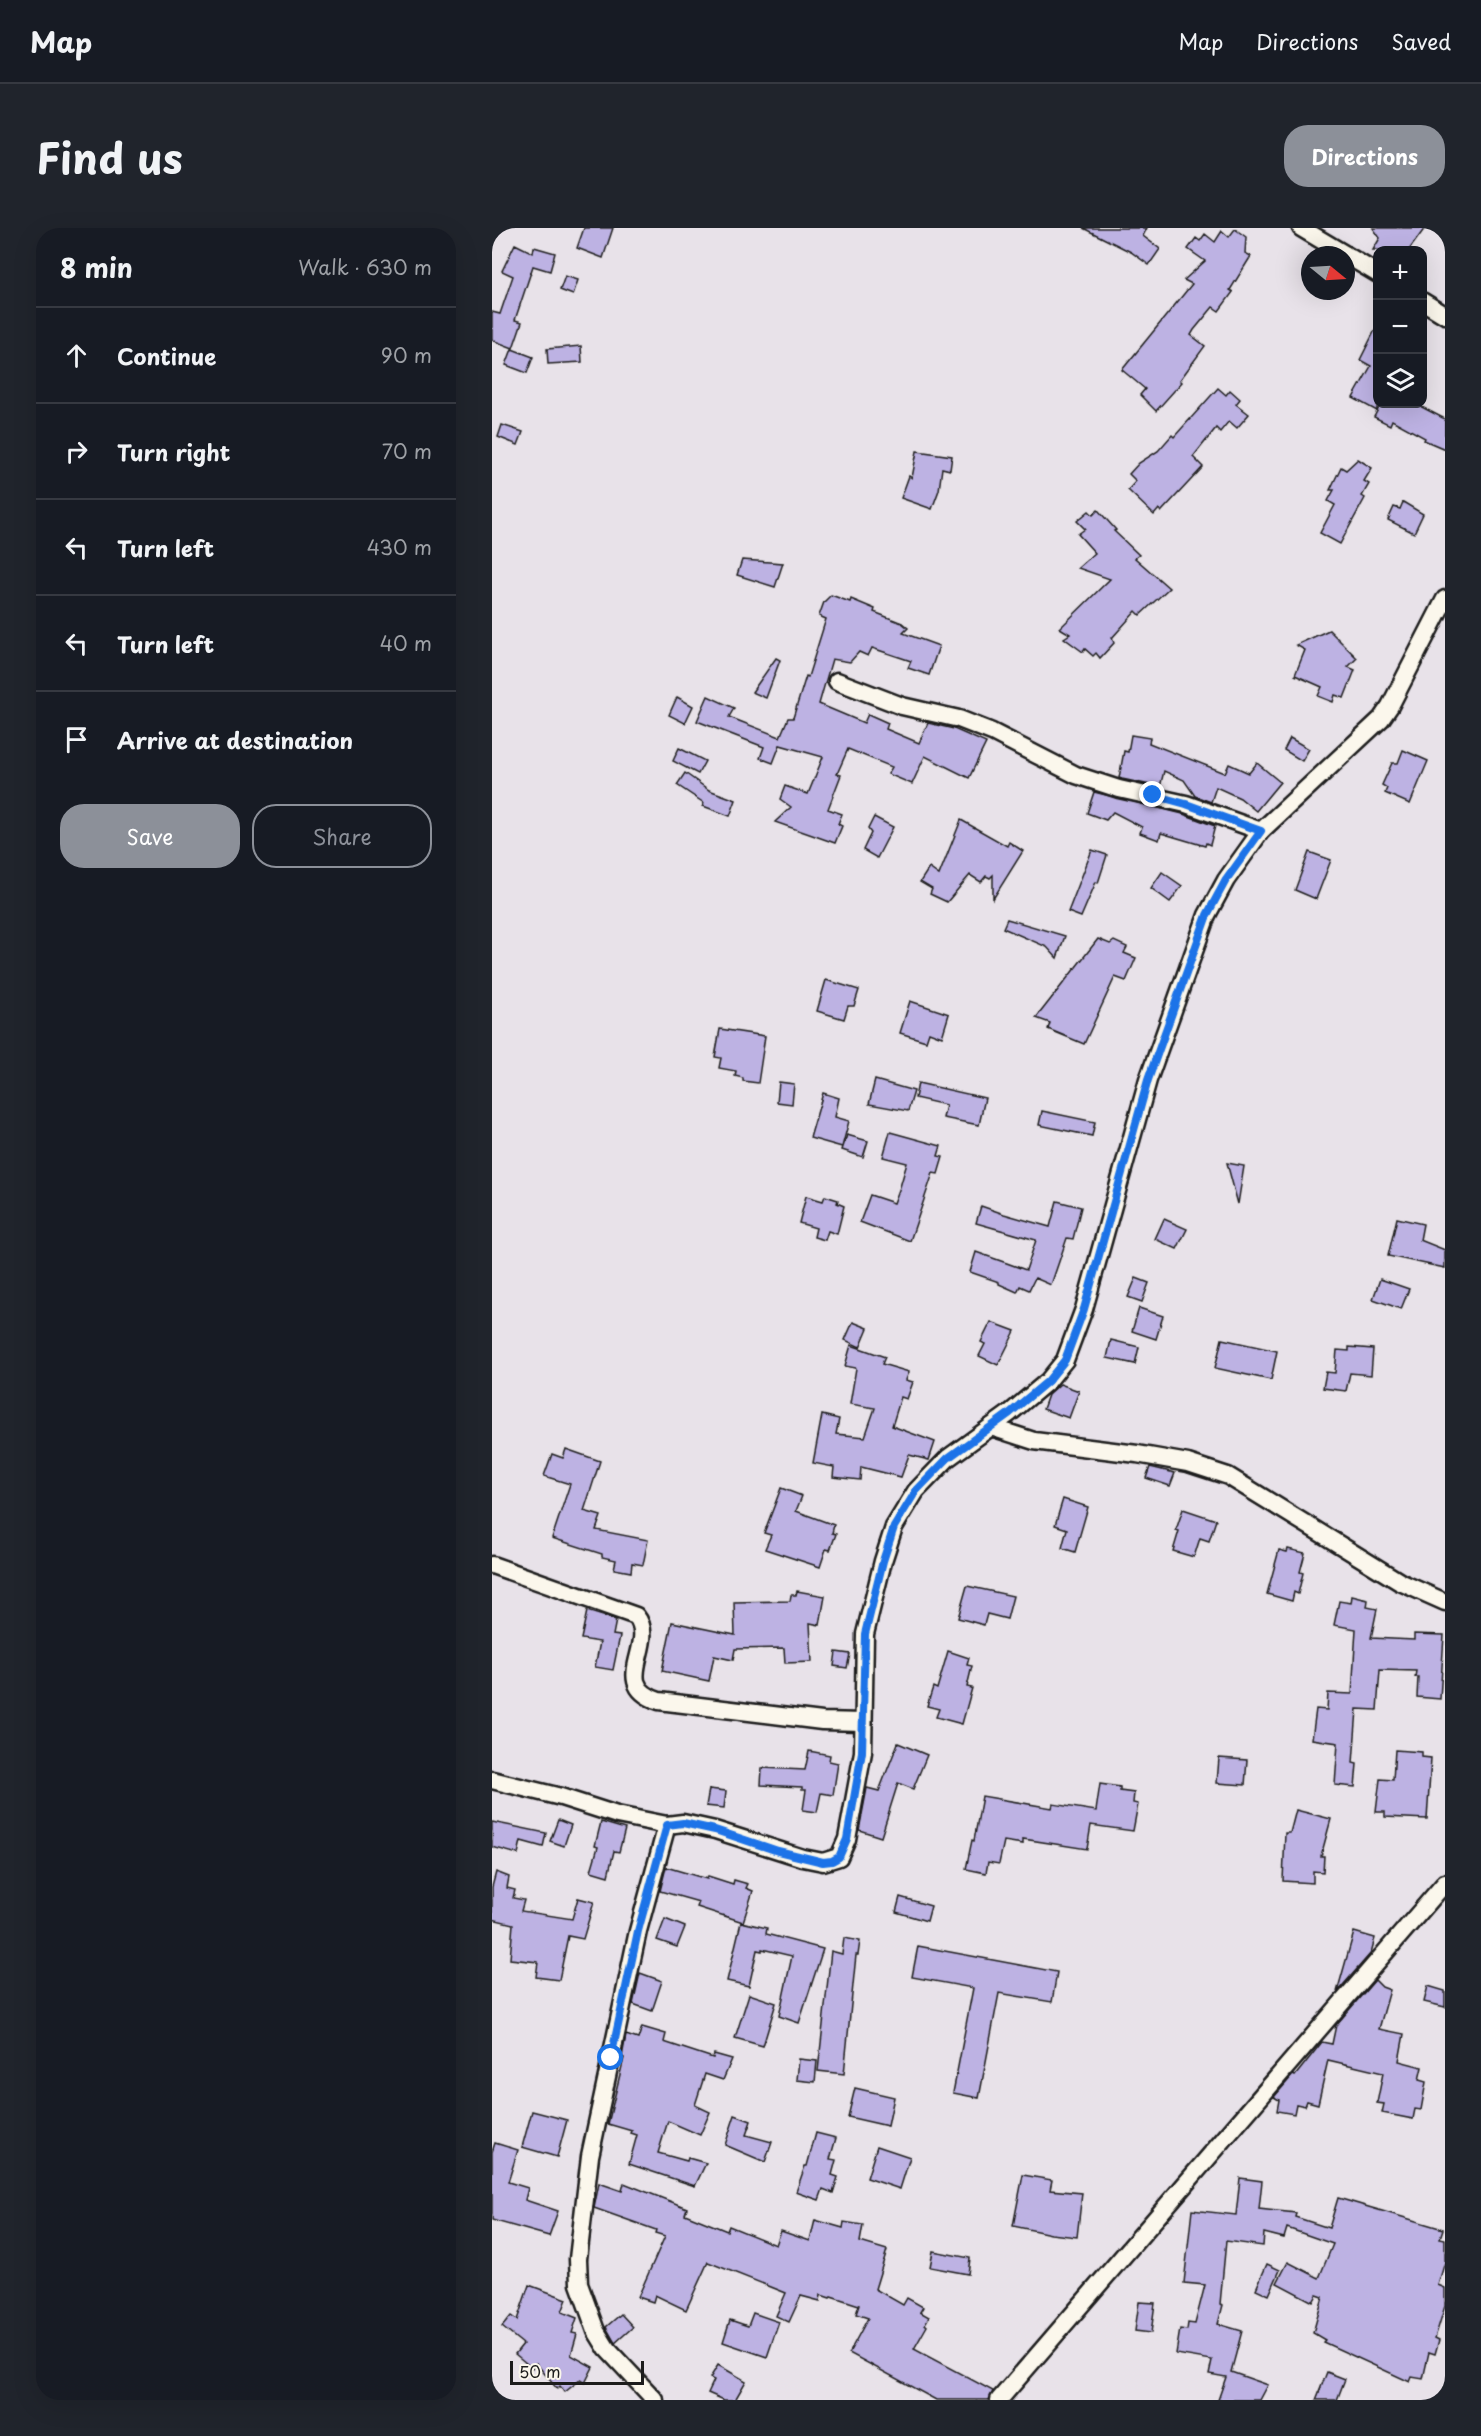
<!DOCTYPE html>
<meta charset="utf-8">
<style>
body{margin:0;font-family:"Playpen Sans",sans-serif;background:#20242c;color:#f1f3f6}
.controls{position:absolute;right:18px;top:18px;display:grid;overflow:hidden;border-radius:12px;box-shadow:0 6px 24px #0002}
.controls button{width:54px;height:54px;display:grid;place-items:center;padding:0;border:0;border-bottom:2px solid #363941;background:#171b24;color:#f1f3f6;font:30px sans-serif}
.compass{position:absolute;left:809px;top:18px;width:54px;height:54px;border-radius:50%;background:#171b24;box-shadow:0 6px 24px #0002;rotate:108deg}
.scale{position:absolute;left:18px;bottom:15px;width:134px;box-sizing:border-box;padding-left:6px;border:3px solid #1c1c1c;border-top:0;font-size:16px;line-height:21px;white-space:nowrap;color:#1c1c1c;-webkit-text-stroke:4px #fbf7ec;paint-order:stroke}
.stop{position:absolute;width:18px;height:18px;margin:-14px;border:4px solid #1a73e8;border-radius:50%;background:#fff}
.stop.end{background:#1a73e8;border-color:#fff;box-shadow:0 2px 6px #0008}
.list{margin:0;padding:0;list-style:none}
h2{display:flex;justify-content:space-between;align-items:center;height:78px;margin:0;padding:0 24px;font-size:26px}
h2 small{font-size:20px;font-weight:400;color:#9ea1a6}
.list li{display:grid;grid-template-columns:39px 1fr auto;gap:18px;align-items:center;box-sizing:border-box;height:96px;padding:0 24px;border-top:2px solid #363941}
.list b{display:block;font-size:22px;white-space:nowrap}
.list em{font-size:20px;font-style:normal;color:#9ea1a6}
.actions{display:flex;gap:12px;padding:18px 24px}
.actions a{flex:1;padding:14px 0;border:2px solid #8c9099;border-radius:24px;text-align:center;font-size:21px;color:#8c9099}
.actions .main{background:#8c9099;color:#fff}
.icon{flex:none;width:33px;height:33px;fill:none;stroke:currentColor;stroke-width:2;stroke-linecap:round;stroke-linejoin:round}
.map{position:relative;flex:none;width:953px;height:2172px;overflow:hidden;border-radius:24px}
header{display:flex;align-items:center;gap:36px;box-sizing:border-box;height:84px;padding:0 30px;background:#171b24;border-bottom:2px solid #363941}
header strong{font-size:28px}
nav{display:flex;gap:33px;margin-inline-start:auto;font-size:21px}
.intro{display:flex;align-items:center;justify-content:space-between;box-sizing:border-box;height:144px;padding:0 36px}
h1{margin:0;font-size:42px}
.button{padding:15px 27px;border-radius:24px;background:#8c9099;color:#fff;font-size:21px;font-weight:700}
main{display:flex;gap:36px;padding:0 36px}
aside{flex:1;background:#171b24;border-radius:24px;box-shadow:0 6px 24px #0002}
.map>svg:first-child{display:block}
.building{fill:#bdb2e3;stroke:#1c1c1c;stroke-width:1.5}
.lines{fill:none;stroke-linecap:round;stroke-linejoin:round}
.minor-casing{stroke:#1c1c1c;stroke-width:21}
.minor{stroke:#fbf7ec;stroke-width:16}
.route{stroke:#1a73e8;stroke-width:8}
</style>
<header>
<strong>Map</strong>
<nav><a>Map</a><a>Directions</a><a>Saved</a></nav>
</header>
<div class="intro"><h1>Find us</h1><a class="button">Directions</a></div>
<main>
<aside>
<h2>8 min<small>Walk · 630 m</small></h2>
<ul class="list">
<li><svg class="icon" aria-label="ahead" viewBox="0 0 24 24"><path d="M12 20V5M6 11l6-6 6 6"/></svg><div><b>Continue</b></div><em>90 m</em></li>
<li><svg class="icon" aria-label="right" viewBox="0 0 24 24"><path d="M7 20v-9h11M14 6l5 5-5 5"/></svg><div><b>Turn right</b></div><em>70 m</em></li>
<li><svg class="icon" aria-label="left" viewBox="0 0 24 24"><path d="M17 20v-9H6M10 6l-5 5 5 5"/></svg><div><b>Turn left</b></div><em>430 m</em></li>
<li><svg class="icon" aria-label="left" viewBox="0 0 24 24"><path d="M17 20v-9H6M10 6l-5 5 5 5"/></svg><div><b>Turn left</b></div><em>40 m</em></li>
<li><svg class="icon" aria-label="arrive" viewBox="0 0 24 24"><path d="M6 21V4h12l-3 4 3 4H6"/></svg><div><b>Arrive at destination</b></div></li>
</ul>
<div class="actions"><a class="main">Save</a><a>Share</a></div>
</aside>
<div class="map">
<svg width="953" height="2172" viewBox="0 0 953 2172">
<rect width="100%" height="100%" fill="#e8e2e9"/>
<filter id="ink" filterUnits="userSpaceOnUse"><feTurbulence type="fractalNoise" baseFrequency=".0167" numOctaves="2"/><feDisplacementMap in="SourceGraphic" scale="12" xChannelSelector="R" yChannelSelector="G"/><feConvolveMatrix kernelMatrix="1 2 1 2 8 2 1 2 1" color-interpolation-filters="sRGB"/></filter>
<g filter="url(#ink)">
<g class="building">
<polygon points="92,0 121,0 111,30 85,20"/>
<polygon points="591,0 655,0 651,8 668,21 657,37 639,24"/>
<polygon points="881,0 933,0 917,22 881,22 888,10"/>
<polygon points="743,1 754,9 753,25 759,28 738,62 741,64 727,83 721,79 702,102 699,107 713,118 688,152 690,154 664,183 648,167 653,161 630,142 700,56 692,52 713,33 696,21 704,10 708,13 713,6 723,14 730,3 737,9"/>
<polygon points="23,16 41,25 42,19 63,25 58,43 41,38 23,92 30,94 21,120 0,112 0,84 8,86 21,48 10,43"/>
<polygon points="73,48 86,52 81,67 68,62"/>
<polygon points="885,98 885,183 861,170 879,138 868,132"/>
<polygon points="89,118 90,134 56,136 55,121"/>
<polygon points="20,121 41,129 35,145 14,137"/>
<polygon points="726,160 734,167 738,162 748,171 744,176 757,186 745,200 737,193 728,204 724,200 701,229 711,239 669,284 667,281 662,287 636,262 644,253 637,246 647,235 666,223 680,207 682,209"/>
<polygon points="889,176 924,176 953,191 953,221 932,212 933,210 900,192 898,197 882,189"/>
<polygon points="10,197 31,204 26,217 6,209"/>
<polygon points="425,223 460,228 458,242 450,240 447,262 440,281 409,270 417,248 420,250"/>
<polygon points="866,231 880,240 872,253 877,256 870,268 873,270 848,316 828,305 843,277 836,273 842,262 838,262 849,239 854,242"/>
<polygon points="911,274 931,286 922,305 896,292 902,279 908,281"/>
<polygon points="606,282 624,302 622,303 647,327 643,330 677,360 648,387 644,383 620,410 622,415 608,430 604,425 601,428 593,421 591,424 572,410 578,406 568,400 618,351 586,340 603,325 586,306 593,301 585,293 597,283 601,287"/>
<polygon points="250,332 291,335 283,359 245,347"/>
<polygon points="339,367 358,374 359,371 383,381 382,384 410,395 416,400 411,405 447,418 437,447 416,440 419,433 380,420 376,428 367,424 358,434 340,431 327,476 372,495 376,486 396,495 394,501 427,515 436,495 462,501 494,515 477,550 433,528 420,556 396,546 400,539 356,521 345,546 349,547 336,581 350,586 346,596 350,598 343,615 283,594 299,579 288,571 293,558 316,566 331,529 288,517 281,535 268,530 272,519 205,493 216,468 242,480 237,489 288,509 296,490 301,490 314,448 316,449 334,391 327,388 332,374"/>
<polygon points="837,402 865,430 856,439 863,442 852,470 843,467 841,474 826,468 830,459 803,447 813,422 804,417"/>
<polygon points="284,430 288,432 274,470 260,464"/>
<polygon points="185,469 201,478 193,495 177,487"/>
<polygon points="639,507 658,510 657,515 733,545 737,536 757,545 765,535 788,554 764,583 748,570 724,559 719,574 703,568 692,552 672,543 668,559 630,551 627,550 632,523 636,524"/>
<polygon points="798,510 817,521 810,533 792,522"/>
<polygon points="187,520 213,533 206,546 181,533"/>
<polygon points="911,522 936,533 918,576 893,565 895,560 890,557 900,535 906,535"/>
<polygon points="193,545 217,562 244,572 238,588 211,578 212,575 185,557"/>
<polygon points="602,564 691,586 723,598 718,617 714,615 713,618 669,605 667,612 648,605 650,599 621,584 614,592 595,585"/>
<polygon points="382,589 401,599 385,630 371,622 379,605 376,601"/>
<polygon points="469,592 515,618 517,614 531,623 501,671 501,647 498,650 494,648 489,654 478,647 455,674 438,666 440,661 428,654 437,640 447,647"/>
<polygon points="600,622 615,627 606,655 604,654 589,689 576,684"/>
<polygon points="817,624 839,632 824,671 803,662"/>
<polygon points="670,644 690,658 678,674 659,660"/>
<polygon points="515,691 573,708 565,730 555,719 511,700"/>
<polygon points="606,711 618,716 622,713 635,719 632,725 644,730 634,753 623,749 592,816 556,801 558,795 544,790"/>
<polygon points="334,752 367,762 362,778 356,778 352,791 325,783"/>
<polygon points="418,773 457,786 450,809 437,804 434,813 408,805"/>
<polygon points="228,801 273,808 266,855 251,853 251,850 243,848 244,843 227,840 229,830 223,829"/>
<polygon points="383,852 422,863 416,883 377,876"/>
<polygon points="287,854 302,856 300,876 285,874"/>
<polygon points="426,855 493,870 487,897 451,890 454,877 423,870"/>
<polygon points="331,865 347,870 343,889 357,893 350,919 318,910"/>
<polygon points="550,883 603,894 600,908 547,897"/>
<polygon points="398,904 449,918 446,928 451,929 446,946 441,945 418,1013 368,994 378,967 402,975 408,959 415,935 391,929"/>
<polygon points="355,907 376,913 371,929 350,922"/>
<polygon points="735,935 752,938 746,976"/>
<polygon points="314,968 331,973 333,968 346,972 345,975 352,978 345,1006 336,1003 333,1012 322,1009 324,1000 307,995"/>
<polygon points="565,973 589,979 581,1011 575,1010 559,1057 543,1050 537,1062 528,1058 525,1064 507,1056 507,1054 478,1044 484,1024 534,1042 544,1012 484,995 489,978 512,986 558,999"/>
<polygon points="905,990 931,996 928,1012 953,1022 953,1040 896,1028"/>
<polygon points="672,991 695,1001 685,1021 663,1011"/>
<polygon points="644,1050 657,1055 650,1074 636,1069"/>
<polygon points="888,1051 917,1061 909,1081 881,1071"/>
<polygon points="647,1080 671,1088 664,1111 640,1103"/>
<polygon points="361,1094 376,1100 368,1119 353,1112"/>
<polygon points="499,1094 523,1103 506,1137 487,1128 493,1116 489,1114"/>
<polygon points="730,1111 785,1123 779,1152 723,1140"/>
<polygon points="619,1112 647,1119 643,1136 615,1130"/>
<polygon points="359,1117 393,1129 390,1136 417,1144 414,1152 421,1154 415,1171 409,1169 400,1198 443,1214 437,1232 417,1227 409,1249 369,1239 368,1252 341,1249 342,1239 321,1235 330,1187 347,1191 344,1206 373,1209 383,1180 358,1176 364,1140 353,1138"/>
<polygon points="857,1119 881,1121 879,1147 858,1145 854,1163 831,1160 834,1144 843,1145 845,1122 857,1123"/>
<polygon points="568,1156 587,1163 577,1190 551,1181 556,1167"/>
<polygon points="74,1221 108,1233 92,1283 109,1288 104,1302 156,1312 151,1337 140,1335 139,1344 122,1341 124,1332 110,1329 110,1326 60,1310 78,1256 52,1248 60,1226 71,1230"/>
<polygon points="658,1239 683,1245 678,1258 654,1250"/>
<polygon points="289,1260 310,1268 304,1283 342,1297 340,1305 344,1306 338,1322 334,1321 328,1339 273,1321 279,1307 272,1305"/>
<polygon points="571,1271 596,1279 583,1324 570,1320 575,1301 563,1297"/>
<polygon points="691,1281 724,1292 717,1313 708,1310 702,1329 681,1323 687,1303 684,1302"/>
<polygon points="796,1321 813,1325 808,1344 811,1345 806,1366 802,1364 800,1373 775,1366 787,1322 795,1324"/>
<polygon points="475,1358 521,1368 515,1391 495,1386 492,1397 466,1390"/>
<polygon points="305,1363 333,1368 328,1397 318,1395 320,1434 293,1435 292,1420 243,1421 241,1432 222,1428 217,1453 170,1443 180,1394 243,1407 242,1374 298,1373 299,1367 304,1367"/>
<polygon points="860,1368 876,1372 875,1379 885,1381 879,1410 922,1412 922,1406 952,1407 948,1471 925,1469 926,1449 923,1449 924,1443 888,1442 885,1482 865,1481 861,1535 865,1536 863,1559 843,1557 846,1515 820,1511 824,1481 835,1482 836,1465 860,1466 864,1401 842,1397 847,1373 859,1375"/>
<polygon points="95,1383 124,1392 121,1407 128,1408 121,1442 103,1439 108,1414 89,1411"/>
<polygon points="456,1423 477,1430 475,1437 480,1438 475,1459 480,1460 470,1496 444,1489 447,1481 435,1478 441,1459 445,1461"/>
<polygon points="344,1424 358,1426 355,1440 342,1438"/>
<polygon points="406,1515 435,1527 421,1561 406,1555 389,1609 367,1602 375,1560 387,1563"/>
<polygon points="903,1522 930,1524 930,1529 939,1530 935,1591 893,1589 893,1584 884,1584 888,1551 901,1552"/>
<polygon points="317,1523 338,1527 337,1533 346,1535 341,1567 329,1565 325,1584 311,1582 314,1562 310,1562 310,1559 269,1557 270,1540 313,1542"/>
<polygon points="727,1530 755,1532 753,1557 725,1555"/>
<polygon points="608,1556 628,1559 628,1563 642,1565 641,1575 646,1576 641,1603 599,1597 595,1621 531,1611 531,1616 512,1613 507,1636 496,1634 494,1645 474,1641 480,1612 482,1613 490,1568 560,1580 561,1576 604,1583"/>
<polygon points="217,1561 234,1563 232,1580 214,1578"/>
<polygon points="804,1582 839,1591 829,1628 832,1628 831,1644 821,1643 821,1655 791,1653 793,1605 798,1605"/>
<polygon points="66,1592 79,1597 72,1618 58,1613"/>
<polygon points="0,1594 54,1605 51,1619 29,1613 26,1626 0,1619"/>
<polygon points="109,1594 133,1601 127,1624 122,1623 116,1648 99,1643 106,1619 103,1618"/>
<polygon points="174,1639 215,1651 216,1648 241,1656 242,1652 256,1656 254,1660 261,1663 251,1694 205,1679 207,1674 168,1663"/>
<polygon points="4,1644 17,1649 15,1660 23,1662 21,1670 32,1672 29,1683 80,1691 86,1670 102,1674 91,1711 76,1708 67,1752 44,1749 46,1734 18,1731 21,1696 0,1691 0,1659"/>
<polygon points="408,1669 439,1678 435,1693 404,1684"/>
<polygon points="173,1691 193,1699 185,1719 165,1712"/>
<polygon points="249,1694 275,1700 274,1706 331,1721 307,1795 287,1788 300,1728 270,1721 270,1723 265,1722 257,1758 235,1753"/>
<polygon points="862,1704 883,1710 879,1725 845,1764"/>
<polygon points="352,1710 368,1713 366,1727 364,1727 352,1846 326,1843 339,1723 350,1726"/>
<polygon points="426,1718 565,1744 560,1774 507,1765 487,1870 461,1865 481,1760 420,1749"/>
<polygon points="148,1745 170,1753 160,1783 141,1776"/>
<polygon points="883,1752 890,1759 898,1762 887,1801 912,1806 907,1833 930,1839 927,1852 934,1854 929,1882 923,1881 921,1891 890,1885 892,1876 885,1875 891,1845 836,1832 826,1876 815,1873 813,1878 804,1876 802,1886 785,1883 787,1872 782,1869 801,1847 803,1848 830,1814 840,1816 844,1797"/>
<polygon points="936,1758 953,1763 953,1779 932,1774"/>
<polygon points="257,1766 284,1775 271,1818 243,1810"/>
<polygon points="150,1799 174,1806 172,1814 221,1830 222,1826 240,1831 231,1852 213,1846 203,1877 218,1884 208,1907 176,1893 166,1925 195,1933 196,1930 214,1935 203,1958 137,1936 145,1907 139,1905 140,1903 116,1896 132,1830 130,1829 134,1807 146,1811"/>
<polygon points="307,1831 325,1833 323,1854 305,1852"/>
<polygon points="363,1860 402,1869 396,1898 356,1889"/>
<polygon points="40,1883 75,1892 65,1929 30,1919"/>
<polygon points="243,1887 259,1893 254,1907 280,1914 273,1934 233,1917"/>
<polygon points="324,1905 344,1910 338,1931 344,1932 340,1947 346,1949 341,1965 331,1961 327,1972 304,1964 313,1938 315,1938"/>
<polygon points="3,1915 26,1922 16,1954 36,1960 33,1972 66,1983 57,2008 0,1992 0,1924"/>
<polygon points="385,1918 418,1929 408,1961 375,1950"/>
<polygon points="531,1947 560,1952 558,1962 590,1965 585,2009 559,2006 521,1998"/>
<polygon points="748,1950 770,1953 767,1981 804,1985 803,1989 837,2000 846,1970 951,2001 948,2010 953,2011 953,2034 946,2057 953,2060 953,2078 943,2110 947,2112 943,2126 937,2124 931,2151 920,2149 918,2154 831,2114 833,2112 821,2105 831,2069 825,2067 821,2074 785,2055 796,2034 827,2050 841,2016 795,2000 792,2010 772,2005 771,2018 734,2013 728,2076 731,2077 726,2096 750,2103 739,2144 776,2157 768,2172 726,2172 734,2149 717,2146 720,2132 684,2126 688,2101 695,2102 696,2095 703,2096 713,2057 692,2055 700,1982 744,1987"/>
<polygon points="107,1955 130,1963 132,1955 195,1980 193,1986 235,2003 237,1998 284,2017 289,2003 318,2013 323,1992 351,2000 352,1994 371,1997 368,2014 395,2022 383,2061 411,2077 415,2070 431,2079 428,2084 437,2089 433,2096 435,2098 422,2121 501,2163 497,2172 444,2172 357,2125 376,2090 364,2086 367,2077 339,2068 338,2070 329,2067 328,2073 309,2068 297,2094 284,2088 294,2065 216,2034 194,2082 163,2067 161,2074 146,2069 173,2008 163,2005 164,2002 102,1980"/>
<polygon points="441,2023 478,2030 476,2046 438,2039"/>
<polygon points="775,2036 788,2042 777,2067 764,2061"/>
<polygon points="37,2057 75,2071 70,2084 85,2090 80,2105 85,2106 79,2127 101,2139 93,2155 88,2152 73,2164 68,2158 65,2161 44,2135 40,2140 23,2126 31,2116 10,2099 19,2088 25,2092"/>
<polygon points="647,2074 663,2075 659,2105 643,2103"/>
<polygon points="261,2085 287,2094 275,2129 231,2114 238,2092 256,2098"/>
<polygon points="129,2086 141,2099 123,2115 114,2099"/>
<polygon points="226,2137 254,2153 243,2172 232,2172 216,2165 222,2152 218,2150"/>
<polygon points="835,2144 853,2151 845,2172 824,2172"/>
</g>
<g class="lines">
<g class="minor-casing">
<g id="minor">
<polyline points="809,0 886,46"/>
<polyline points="930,73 953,87"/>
<polyline points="345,453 410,478 467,491 500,504 584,547 627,561 694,576 769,603"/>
<polyline points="499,1199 542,1213 645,1226 696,1235 736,1248 908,1354 953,1374"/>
<path d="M0,1337L144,1388C167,1416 116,1456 167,1473L330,1493L371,1494"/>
<polyline points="0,1552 69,1569 125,1587 175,1597 191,1595 223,1602 311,1630 331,1634 347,1629 355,1611 371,1524 373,1406 391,1333 402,1299 424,1263 456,1230 518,1185 556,1153 573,1132 592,1081 656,852 715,687 734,652 769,603 889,491 898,478 953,371"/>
<polyline points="163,2172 115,2121 104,2103 87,2056 86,2031 98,1928 146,1703 175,1597"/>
<polyline points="507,2172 953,1655"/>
</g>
</g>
<use href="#minor" class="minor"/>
</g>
</g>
<g class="lines" filter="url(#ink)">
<polyline class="route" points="119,1830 146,1703 175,1597 191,1595 223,1602 286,1623 331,1634 340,1633 347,1629 355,1611 370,1524 373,1406 391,1333 402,1299 424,1263 456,1230 518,1185 556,1153 573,1132 592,1081 656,852 715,687 734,652 769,603 694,576 661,567"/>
</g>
</svg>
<div class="controls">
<button>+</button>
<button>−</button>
<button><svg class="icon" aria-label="layers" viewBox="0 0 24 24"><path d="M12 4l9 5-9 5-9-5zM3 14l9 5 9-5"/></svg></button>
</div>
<svg class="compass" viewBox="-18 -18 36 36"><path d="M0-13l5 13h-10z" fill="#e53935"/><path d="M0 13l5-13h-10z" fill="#9ea1a6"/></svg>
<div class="scale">50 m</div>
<div class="stop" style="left:119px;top:1830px"></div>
<div class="stop end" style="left:661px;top:567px"></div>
</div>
</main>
